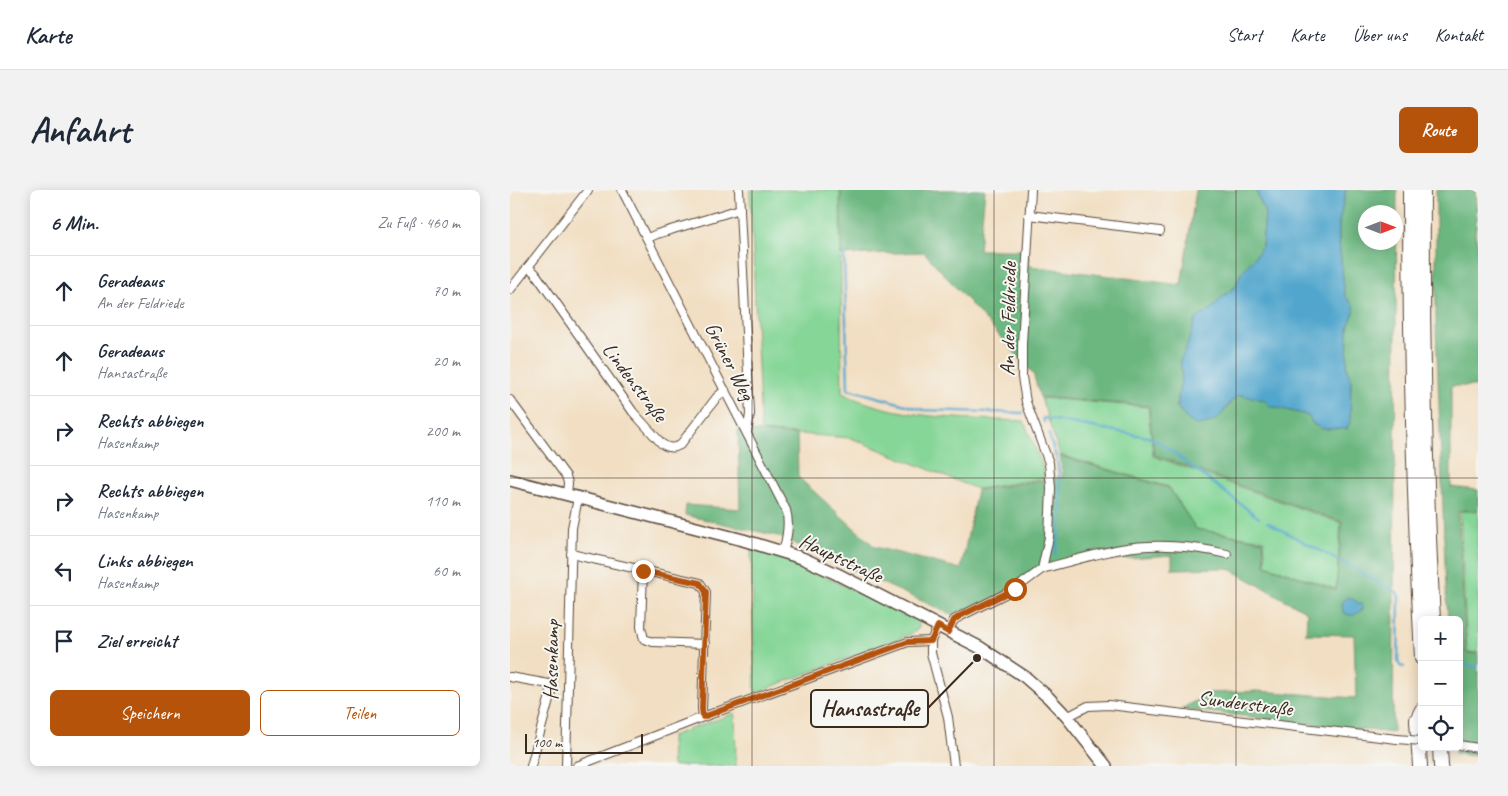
<!DOCTYPE html>
<html lang="de">
<meta charset="utf-8">
<style>
body{margin:0;font-family:Caveat,sans-serif;background:#f2f2f3;color:#1f2937}
.controls{position:absolute;right:15px;bottom:15px;display:grid;overflow:hidden;border-radius:8px;box-shadow:0 2px 12px #0003}
.controls button{width:45px;height:45px;display:grid;place-items:center;padding:0;border:0;border-bottom:1px solid #e0e1e3;background:#fff;color:#1f2937;font:25px sans-serif}
.compass{position:absolute;left:848px;top:15px;width:45px;height:45px;border-radius:50%;background:#fff;box-shadow:0 2px 12px #0003;rotate:90deg}
.scale{position:absolute;left:15px;bottom:12px;width:118px;box-sizing:border-box;padding-left:5px;border:2px solid #3b2a1e;border-top:0;font-size:14px;line-height:18px;white-space:nowrap;color:#3b2a1e;-webkit-text-stroke:4px #f6f6f2;paint-order:stroke}
.stop{position:absolute;width:15px;height:15px;margin:-11px;border:4px solid #b45309;border-radius:50%;background:#fff}
.stop.end{background:#b45309;border-color:#fff;box-shadow:0 1px 5px #0008}
.list{margin:0;padding:0;list-style:none}
h2{display:flex;justify-content:space-between;align-items:center;height:65px;margin:0;padding:0 20px;font-size:21px}
h2 small{font-size:16px;font-weight:400;color:#747a83}
.list li{display:grid;grid-template-columns:32px 1fr auto;gap:15px;align-items:center;box-sizing:border-box;height:70px;padding:0 20px;border-top:1px solid #e0e1e3}
.list b{display:block;font-size:19px;white-space:nowrap}
.list p{margin:0;font-size:16px;white-space:nowrap;color:#747a83}
.list em{font-size:16px;font-style:normal;color:#747a83}
.actions{display:flex;gap:10px;padding:15px 20px}
.actions a{flex:1;padding:11px 0;border:1px solid #b45309;border-radius:8px;text-align:center;font-size:18px;color:#b45309}
.actions .main{background:#b45309;color:#fff}
.icon{flex:none;width:28px;height:28px;fill:none;stroke:currentColor;stroke-width:2;stroke-linecap:round;stroke-linejoin:round}
.map{position:relative;flex:none;width:968px;height:576px;overflow:hidden;border-radius:8px}
header{display:flex;align-items:center;gap:30px;box-sizing:border-box;height:70px;padding:0 25px;background:#fff;border-bottom:1px solid #e0e1e3}
header strong{font-size:24px}
nav{display:flex;gap:28px;margin-inline-start:auto;font-size:18px}
.intro{display:flex;align-items:center;justify-content:space-between;box-sizing:border-box;height:120px;padding:0 30px}
h1{margin:0;font-size:35px}
.button{padding:12px 22px;border-radius:8px;background:#b45309;color:#fff;font-size:18px;font-weight:700}
main{display:flex;gap:30px;padding:0 30px}
aside{flex:1;background:#fff;border-radius:8px;box-shadow:0 2px 12px #0003}
.map>svg:first-child{display:block}
.green{fill:#85d697;stroke:#60805a}
.forest{fill:#6cb780;stroke:#54704f;fill-rule:evenodd}
.water{fill:#51a6cd;stroke:#466876}
.lines{fill:none;stroke-linecap:round;stroke-linejoin:round}
.stream{stroke:#51a6cd;stroke-width:2.5}
.street-casing{stroke:#564537;stroke-width:10}
.secondary-casing{stroke:#564537;stroke-width:14}
.highway-casing{stroke:#564537;stroke-width:16}
.street{stroke:#fff;stroke-width:8}
.secondary{stroke:#fff;stroke-width:11}
.highway{stroke:#fff;stroke-width:14}
.street-bridge-casing{stroke:#564537;stroke-width:10;stroke-linecap:butt}
.street-bridge{stroke:#fff;stroke-width:8}
.route{stroke:#b45309;stroke-width:6}
.grid{fill:none;stroke:#3b2a1e;stroke-width:1;stroke-opacity:0.55}
.labels{text-anchor:middle;stroke-width:4;stroke-linejoin:round;paint-order:stroke}
.street-label{font-size:21px;fill:#3b2a1e;stroke:#f6f6f2}
.leader{fill:none;stroke:#3b2a1e;stroke-width:2}
.callout-dot{fill:#3b2a1e;stroke:#f6f6f2;stroke-width:2}
.callout{fill:#f6f6f2;stroke:#3b2a1e;stroke-width:2}
.callout-label{font-size:22px;text-anchor:middle;font-weight:bold;fill:#3b2a1e}
</style>
<header>
<strong>Karte</strong>
<nav><a>Start</a><a>Karte</a><a>Über uns</a><a>Kontakt</a></nav>
</header>
<div class="intro"><h1>Anfahrt</h1><a class="button">Route</a></div>
<main>
<aside>
<h2>6 Min.<small>Zu Fuß · 460 m</small></h2>
<ul class="list">
<li><svg class="icon" aria-label="ahead" viewBox="0 0 24 24"><path d="M12 20V5M6 11l6-6 6 6"/></svg><div><b>Geradeaus</b><p>An der Feldriede</p></div><em>70 m</em></li>
<li><svg class="icon" aria-label="ahead" viewBox="0 0 24 24"><path d="M12 20V5M6 11l6-6 6 6"/></svg><div><b>Geradeaus</b><p>Hansastraße</p></div><em>20 m</em></li>
<li><svg class="icon" aria-label="right" viewBox="0 0 24 24"><path d="M7 20v-9h11M14 6l5 5-5 5"/></svg><div><b>Rechts abbiegen</b><p>Hasenkamp</p></div><em>200 m</em></li>
<li><svg class="icon" aria-label="right" viewBox="0 0 24 24"><path d="M7 20v-9h11M14 6l5 5-5 5"/></svg><div><b>Rechts abbiegen</b><p>Hasenkamp</p></div><em>110 m</em></li>
<li><svg class="icon" aria-label="left" viewBox="0 0 24 24"><path d="M17 20v-9H6M10 6l-5 5 5 5"/></svg><div><b>Links abbiegen</b><p>Hasenkamp</p></div><em>60 m</em></li>
<li><svg class="icon" aria-label="arrive" viewBox="0 0 24 24"><path d="M6 21V4h12l-3 4 3 4H6"/></svg><div><b>Ziel erreicht</b></div></li>
</ul>
<div class="actions"><a class="main">Speichern</a><a>Teilen</a></div>
</aside>
<div class="map">
<svg width="968" height="576" viewBox="0 0 968 576">
<rect width="100%" height="100%" fill="#f6f6f2"/>
<filter id="ink" filterUnits="userSpaceOnUse"><feTurbulence type="fractalNoise" baseFrequency=".02" numOctaves="2"/><feDisplacementMap in="SourceGraphic" scale="10" xChannelSelector="R" yChannelSelector="G"/><feConvolveMatrix kernelMatrix="1 2 1 2 8 2 1 2 1" color-interpolation-filters="sRGB"/></filter>
<filter id="wash" filterUnits="userSpaceOnUse"><feTurbulence type="fractalNoise" baseFrequency=".0096" numOctaves="4" result="noise"/><feDisplacementMap in="SourceGraphic" scale="20" xChannelSelector="R" yChannelSelector="G"/><feGaussianBlur stdDeviation="1.12" result="paint"/><feColorMatrix in="noise" values="0 0 0 0 0 0 0 0 0 0 0 0 0 0 0 0 0 1.4 0 .05"/><feComposite in="paint" operator="in"/></filter>
<g filter="url(#wash)">
<rect width="100%" height="100%" fill="#f2dfc3"/>
<g class="green">
<path d="M240,0H330L332,203C387,230 454,228 514,231L532,275L535,288L467,299L341,248L251,241Z"/>
<polygon points="531,208 638,217 643,266 831,333 826,399 756,375 754,350 686,339 659,297 550,265"/>
<polygon points="950,321 968,321 968,463 957,462"/>
<polygon points="241,359 268,364 409,431 409,438 399,445 245,503"/>
<polygon points="225,523 226,576 162,576 161,546"/>
</g>
<g class="forest">
<path d="M331,0H475L469,60H517L520,76L671,95L686,0H746L755,24L752,56L745,67L731,83L726,96L711,108L703,118L686,129L676,159L670,171L672,184L668,209L669,214L666,216L678,230L686,235L717,219L723,208L730,205L754,210L760,216L793,224L799,227L803,234L812,238H837L840,231L841,190L837,179L838,137L844,122L835,106L829,52V32L836,0H887L883,543L671,519L699,503L748,501L846,508L844,445L796,444L797,422L718,378L662,379V365L536,374L454,430L268,346L175,325L176,315L230,319L228,240L287,245L288,287L365,357L451,379L467,300L553,287L550,266L659,298L686,339L753,351L755,375L826,400L832,332L644,265L639,216L530,207L523,183L414,62L331,65ZM856,22H886V52H856Z"/>
<polygon points="926,0 968,0 965,4 967,28 965,44 968,56 968,196 941,196 941,297 968,300 968,320 948,321 956,463 968,464 968,566 945,564 945,557 949,557 949,430 938,430 936,401 926,136"/>
</g>
<g class="water">
<path d="M746,0H836L829,32V52L835,106L844,116V122L838,137L837,179L841,190L840,231L837,239H812L803,234L799,227L793,224L760,216L754,210L730,205C709,216 720,232 686,235L678,230L666,215L669,214L668,209L672,184L670,171L676,159L686,129L703,118L711,108L726,96L731,83L745,67L752,56L755,24Z"/>
<polygon points="839,407 852,415 853,419 845,425 839,425 833,422 832,415 834,410"/>
</g>
<g class="lines">
<g class="stream">
<polyline points="334,65 338,199 414,220 513,223"/>
<polyline points="534,232 533,228 638,247 649,252 749,328"/>
<path d="M539,244C541,253 545,262 547,271C553,299 552,337 545,365"/>
<polyline points="757,332 887,402 889,407 888,470 890,476 894,477"/>
<polyline points="957,475 968,477"/>
</g>
</g>
</g>
<g filter="url(#ink)">
<g class="lines">
<g class="street-casing">
<g id="street">
<path d="M112,0L276,320C280,334 277,348 273,362"/>
<polyline points="229,0 240,224 237,243"/>
<polyline points="519,25 650,41"/>
<polyline points="138,48 147,44 230,19"/>
<path d="M18,77L25,83L123,222L152,254C159,258 163,259 170,255L207,207L215,200"/>
<polyline points="0,100 78,0"/>
<polyline points="0,210 56,286 58,293 57,305"/>
<polyline points="61,364 190,393 196,402 192,519 193,527"/>
<path d="M532,379C558,372 584,364 611,359C644,353 684,356 717,364"/>
<polyline points="133,381 131,437 134,449 143,452 195,454"/>
<polyline points="428,436 421,451 421,463 438,527 444,576"/>
<polyline points="438,441 444,430 451,426 505,399 532,379 539,347 541,298 539,273 516,212 512,187 512,154 521,0"/>
<polyline points="0,487 39,494 41,502 21,576"/>
<polyline points="557,527 578,516 599,515 887,549"/>
<polyline points="949,555 968,558"/>
<polyline points="56,576 62,338 68,308"/>
<polyline points="67,576 193,527 398,452 421,451"/>
</g>
</g>
<g class="secondary-casing">
<polyline id="secondary" points="0,290 233,350 292,368 327,384 471,458 515,487 538,507 557,527 596,576"/>
</g>
<g class="highway-casing">
<g id="highway">
<path d="M900,0C900,156 904,312 912,468"/>
<path d="M913,0C912,143 915,287 923,430"/>
<polyline points="930,557 931,576"/>
<polyline points="910,576 907,530 912,520"/>
</g>
</g>
<use href="#street" class="street"/>
<use href="#secondary" class="secondary"/>
<use href="#highway" class="highway"/>
<g class="street-bridge-casing">
<polyline id="street-bridge" points="887,549 912,551"/>
</g>
<use href="#street-bridge" class="street-bridge"/>
</g>
</g>
<g class="lines" filter="url(#ink)">
<polyline class="route" points="133,381 190,393 196,402 192,519 193,527 398,452 421,451 428,436 438,442 444,430 450,426 505,399"/>
</g>
<path class="grid" d="M242,0V576M484,0V576M726,0V576M0,288H968"/>
<g class="labels">
<g class="street-label">
<text transform="translate(498 129) rotate(-89)" y="7">An der Feldriede</text>
<text transform="translate(220 171) rotate(63)" y="7">Grüner Weg</text>
<text transform="translate(125 192) rotate(53)" y="7">Lindenstraße</text>
<text transform="translate(331 368) rotate(25)" y="7">Hauptstraße</text>
<text transform="translate(41 470) rotate(-89)" y="7">Hasenkamp</text>
<text transform="translate(735 513) rotate(7)" y="7">Sunderstraße</text>
</g>
</g>
<path class="leader" d="M467 468L418 518"/>
<circle class="callout-dot" cx="467" cy="468" r="5"/>
<rect class="callout" x="301" y="500" width="117" height="37" rx="5"/>
<g class="callout-label">
<text x="360" y="526">Hansastraße</text>
</g>
</svg>
<div class="controls">
<button>+</button>
<button>−</button>
<button><svg class="icon" aria-label="locate" viewBox="0 0 24 24"><circle cx="12" cy="12" r="6"/><path d="M12 2v4M12 18v4M2 12h4M18 12h4"/></svg></button>
</div>
<svg class="compass" viewBox="-18 -18 36 36"><path d="M0-13l5 13h-10z" fill="#e53935"/><path d="M0 13l5-13h-10z" fill="#747a83"/></svg>
<div class="scale">100 m</div>
<div class="stop" style="left:505px;top:399px"></div>
<div class="stop end" style="left:133px;top:381px"></div>
</div>
</main>
